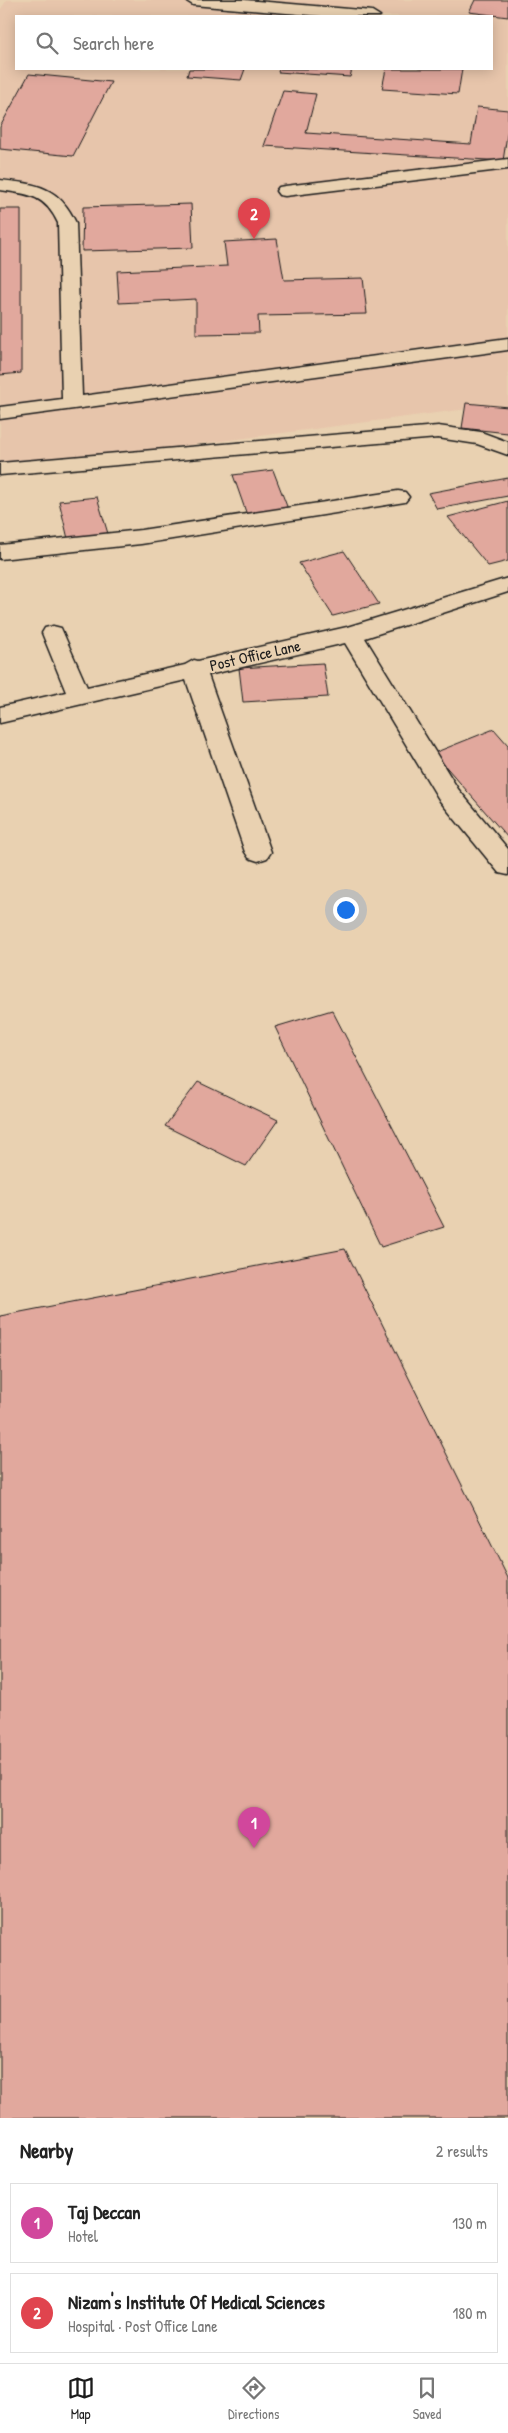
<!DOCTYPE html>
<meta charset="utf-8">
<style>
body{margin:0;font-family:"Patrick Hand",sans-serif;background:#f2f2f2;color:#222}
.you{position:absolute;left:345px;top:909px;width:18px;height:18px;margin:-12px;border:4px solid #fff;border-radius:50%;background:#1a73e8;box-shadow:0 0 0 8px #1a73e833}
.badge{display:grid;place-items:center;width:32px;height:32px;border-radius:50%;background:#1c1c1c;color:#fff;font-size:16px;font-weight:700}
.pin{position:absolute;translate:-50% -41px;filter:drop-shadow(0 1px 2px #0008)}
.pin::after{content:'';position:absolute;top:26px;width:18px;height:15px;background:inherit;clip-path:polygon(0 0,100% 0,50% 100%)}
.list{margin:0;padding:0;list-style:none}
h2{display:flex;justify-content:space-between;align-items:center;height:65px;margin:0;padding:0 20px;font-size:21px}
h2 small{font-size:16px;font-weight:400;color:#767676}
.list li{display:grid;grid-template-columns:32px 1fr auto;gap:15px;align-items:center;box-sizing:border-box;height:80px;margin:0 10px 10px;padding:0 10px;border:1px solid #e0e0e0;border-radius:0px}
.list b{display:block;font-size:19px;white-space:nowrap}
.list p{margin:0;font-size:16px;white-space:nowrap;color:#767676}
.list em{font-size:16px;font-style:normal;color:#767676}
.icon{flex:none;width:28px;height:28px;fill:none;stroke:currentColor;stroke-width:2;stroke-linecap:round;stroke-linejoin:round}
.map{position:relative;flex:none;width:508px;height:2118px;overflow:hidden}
.search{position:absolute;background:#fff;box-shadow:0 2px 12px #0003;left:15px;right:15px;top:15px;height:55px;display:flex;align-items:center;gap:12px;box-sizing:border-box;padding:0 18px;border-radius:0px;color:#767676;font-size:19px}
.sheet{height:245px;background:#fff}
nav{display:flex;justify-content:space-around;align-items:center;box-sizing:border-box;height:70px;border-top:1px solid #e0e0e0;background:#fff;font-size:14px;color:#767676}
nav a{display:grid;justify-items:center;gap:2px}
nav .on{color:#1c1c1c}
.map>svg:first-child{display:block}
.built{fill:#e7c5ab;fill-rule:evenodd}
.building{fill:#e1a89d;stroke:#1c1c1c}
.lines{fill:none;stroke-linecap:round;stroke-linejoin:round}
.minor-casing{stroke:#1c1c1c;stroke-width:3}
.minor{fill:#e9d1b1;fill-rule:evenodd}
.labels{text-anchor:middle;stroke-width:4.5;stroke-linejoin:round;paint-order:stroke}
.street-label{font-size:16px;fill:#1c1c1c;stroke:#e9d1b1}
</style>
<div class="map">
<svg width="508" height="2118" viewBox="0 0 508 2118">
<rect width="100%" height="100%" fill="#e9d1b1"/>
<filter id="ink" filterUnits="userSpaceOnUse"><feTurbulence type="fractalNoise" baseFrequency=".02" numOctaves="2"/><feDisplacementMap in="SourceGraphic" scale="10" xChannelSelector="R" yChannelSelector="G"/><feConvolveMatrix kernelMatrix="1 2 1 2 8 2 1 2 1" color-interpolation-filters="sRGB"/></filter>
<g filter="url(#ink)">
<path class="built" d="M7,0H508V439L467,409L0,470V10ZM16,16H492V69H16Z"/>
<g class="building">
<polygon points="475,0 508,0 508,17 469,12"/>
<polygon points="189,69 245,69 241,80 187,76"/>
<polygon points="279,69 352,69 350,77 278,72"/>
<polygon points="386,69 462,69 458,94 382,89"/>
<polygon points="29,74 111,82 73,156 0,149 0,127"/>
<polygon points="283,91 316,94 306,133 471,144 477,107 508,110 508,128 503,161 264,146"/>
<polygon points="191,204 193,248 82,251 83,207"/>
<polygon points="0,209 21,209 21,373 0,375"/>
<polygon points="277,239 284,280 363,278 367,314 258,316 259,333 196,334 196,299 119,303 117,271 227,266 224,242"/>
<polygon points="466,403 508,407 508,433 462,428"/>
<polygon points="273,470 288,509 247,515 233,475"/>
<polygon points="508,478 508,496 437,509 428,493"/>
<polygon points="97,497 109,537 68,539 59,501"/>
<polygon points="508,501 508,561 488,566 448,517"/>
<polygon points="344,551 379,604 333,616 299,563"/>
<polygon points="323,663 328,697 243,702 239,668"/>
<polygon points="494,729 508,745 508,838 434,753"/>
<polygon points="332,1010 444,1227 381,1247 275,1027"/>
<polygon points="198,1082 278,1120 246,1166 165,1126"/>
<polygon points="345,1249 508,1578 508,2118 0,2118 0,1316"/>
</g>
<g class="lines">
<g class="minor-casing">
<g id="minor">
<polygon points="185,0 245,0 372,11 380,16 322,16 193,5"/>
<polygon points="508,159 508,169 285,196 279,195 276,191 279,187 285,186"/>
<path d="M0,180C37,184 59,186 76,223L82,396L508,338V350L0,419V407L62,399L58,223C45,195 29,194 0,190Z"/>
<polygon points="438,426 481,432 508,442 508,455 477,444 438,438 0,475 0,463"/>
<polygon points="398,491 405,492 409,497 405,502 141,544 0,559 0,545 141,530"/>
<polygon points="508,578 508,592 365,638 458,789 508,849 508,875 499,873 440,801 345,643 208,675 271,852 267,858 258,861 249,858 245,852 186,680 0,723 0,707 66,692 42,633 45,628 53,626 61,628 87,687 185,665 194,660 198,661 347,627"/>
</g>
</g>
<use href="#minor" class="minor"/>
</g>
</g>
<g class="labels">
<g class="street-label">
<text transform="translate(255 655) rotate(-13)" y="6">Post Office Lane</text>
</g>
</g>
</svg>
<div class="you"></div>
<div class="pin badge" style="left:254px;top:1848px;background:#d1479c">1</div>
<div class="pin badge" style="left:254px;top:239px;background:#e0444e">2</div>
<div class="search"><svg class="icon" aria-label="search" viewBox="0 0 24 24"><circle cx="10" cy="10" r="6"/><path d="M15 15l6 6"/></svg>Search here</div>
</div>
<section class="sheet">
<h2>Nearby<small>2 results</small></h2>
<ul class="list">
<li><span class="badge" style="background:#d1479c">1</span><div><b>Taj Deccan</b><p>Hotel</p></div><em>130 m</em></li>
<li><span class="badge" style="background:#e0444e">2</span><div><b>Nizam's Institute Of Medical Sciences</b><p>Hospital · Post Office Lane</p></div><em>180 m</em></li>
</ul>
</section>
<nav>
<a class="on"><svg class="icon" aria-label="map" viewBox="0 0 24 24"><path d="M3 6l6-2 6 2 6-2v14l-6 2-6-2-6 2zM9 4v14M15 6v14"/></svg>Map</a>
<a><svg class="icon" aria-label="directions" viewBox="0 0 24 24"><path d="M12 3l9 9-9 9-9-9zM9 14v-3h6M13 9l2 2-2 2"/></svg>Directions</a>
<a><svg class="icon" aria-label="saved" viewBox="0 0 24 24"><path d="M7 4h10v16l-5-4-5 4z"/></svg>Saved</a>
</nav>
